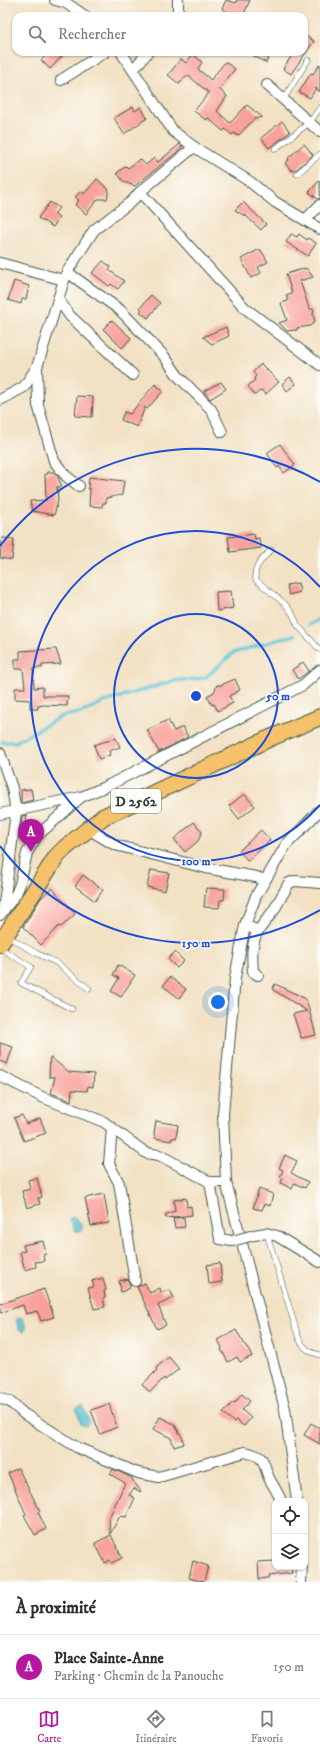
<!DOCTYPE html>
<html lang="fr">
<meta charset="utf-8">
<style>
body{margin:0;font-family:"IM FELL DW Pica",serif;background:#f7f7f7;color:#2b2b33}
.controls{position:absolute;right:12px;bottom:12px;display:grid;overflow:hidden;border-radius:8px;box-shadow:0 1px 3px #0004}
.controls button{width:36px;height:36px;display:grid;place-items:center;padding:0;border:0;border-bottom:1px solid #e1e1e2;background:#fff;color:#2b2b33;font:20px sans-serif}
.you{position:absolute;left:218px;top:1002px;width:14px;height:14px;margin:-10px;border:3px solid #fff;border-radius:50%;background:#1a73e8;box-shadow:0 0 0 6px #1a73e833}
.badge{display:grid;place-items:center;width:26px;height:26px;border-radius:50%;background:#b5179e;color:#fff;font-size:13px;font-weight:700}
.pin{position:absolute;translate:-50% -33px;filter:drop-shadow(0 1px 2px #0008)}
.pin::after{content:'';position:absolute;top:21px;width:14px;height:12px;background:inherit;clip-path:polygon(0 0,100% 0,50% 100%)}
.list{margin:0;padding:0;list-style:none}
h2{display:flex;justify-content:space-between;align-items:center;height:52px;margin:0;padding:0 16px;font-size:17px}
h2 small{font-size:13px;font-weight:400;color:#7c7c81}
.list li{display:grid;grid-template-columns:26px 1fr auto;gap:12px;align-items:center;box-sizing:border-box;height:64px;padding:0 16px;border-top:1px solid #e1e1e2}
.list b{display:block;font-size:15px;white-space:nowrap}
.list p{margin:0;font-size:13px;white-space:nowrap;color:#7c7c81}
.list em{font-size:13px;font-style:normal;color:#7c7c81}
.icon{flex:none;width:22px;height:22px;fill:none;stroke:currentColor;stroke-width:2;stroke-linecap:round;stroke-linejoin:round}
.map{position:relative;flex:none;width:320px;height:1582px;overflow:hidden}
.search{position:absolute;background:#fff;box-shadow:0 1px 3px #0004;left:12px;right:12px;top:12px;height:44px;display:flex;align-items:center;gap:10px;box-sizing:border-box;padding:0 14px;border-radius:12px;color:#7c7c81;font-size:15px}
.sheet{height:116px;background:#fff}
nav{display:flex;justify-content:space-around;align-items:center;box-sizing:border-box;height:56px;border-top:1px solid #e1e1e2;background:#fff;font-size:11px;color:#7c7c81}
nav a{display:grid;justify-items:center;gap:2px}
nav .on{color:#b5179e}
.map>svg:first-child{display:block}
.water{fill:#5cc3d9;stroke:#3e8086}
.lines{fill:none;stroke-linecap:round;stroke-linejoin:round}
.stream{stroke:#5cc3d9;stroke-width:3.5}
.building{fill:#f8a099}
.service-casing{stroke:#3f5649;stroke-width:6}
.minor-casing{stroke:#3f5649;stroke-width:12}
.primary-casing{stroke:#3f5649;stroke-width:18}
.service{stroke:#fff;stroke-width:5}
.minor{stroke:#fff;stroke-width:10}
.primary{stroke:#f5c16b;stroke-width:16}
.minor-bridge-casing{stroke:#3f5649;stroke-width:12;stroke-linecap:butt}
.minor-bridge{stroke:#fff;stroke-width:10}
.ring{fill:none;stroke:#1d4ed8;stroke-width:2}
.labels{text-anchor:middle;stroke-width:3;stroke-linejoin:round;paint-order:stroke}
.shield{fill:#fdfcf7;stroke:#62766e;stroke-width:1}
.shield-label{font-size:14px;font-weight:bold;fill:#1f3d34}
.centre{fill:#1d4ed8;stroke:#fdfcf7;stroke-width:2}
.ring-label{font-size:12px;text-anchor:middle;font-weight:bold;fill:#1d4ed8;stroke:#fdfcf7;stroke-width:3;stroke-linejoin:round;paint-order:stroke}
</style>
<div class="map">
<svg width="320" height="1582" viewBox="0 0 320 1582">
<rect width="100%" height="100%" fill="#fdfcf7"/>
<filter id="ink" filterUnits="userSpaceOnUse"><feTurbulence type="fractalNoise" baseFrequency=".025" numOctaves="2"/><feDisplacementMap in="SourceGraphic" scale="8" xChannelSelector="R" yChannelSelector="G"/><feConvolveMatrix kernelMatrix="1 2 1 2 8 2 1 2 1" color-interpolation-filters="sRGB"/></filter>
<filter id="wash" filterUnits="userSpaceOnUse"><feTurbulence type="fractalNoise" baseFrequency=".012" numOctaves="4" result="noise"/><feDisplacementMap in="SourceGraphic" scale="16" xChannelSelector="R" yChannelSelector="G"/><feGaussianBlur stdDeviation="0.9" result="paint"/><feColorMatrix in="noise" values="0 0 0 0 0 0 0 0 0 0 0 0 0 0 0 0 0 1.4 0 .05"/><feComposite in="paint" operator="in"/></filter>
<g filter="url(#wash)">
<rect width="100%" height="100%" fill="#f2e1c3"/>
<g class="water">
<path d="M72,1217L77,1218C79,1224 86,1225 80,1232L75,1231L70,1219Z"/>
<polygon points="19,1317 23,1319 26,1328 24,1332 19,1330 16,1320"/>
<polygon points="83,1406 89,1421 88,1424 85,1426 81,1424 76,1409"/>
</g>
<g class="lines">
<g class="stream">
<polyline points="309,625 320,618"/>
<polyline points="2,742 16,742 62,716 80,713 104,702 173,681 205,678 233,653 294,635"/>
</g>
</g>
<g id="blocks">
<g class="building">
<polygon points="226,0 236,3 237,0 250,0 243,16 235,16 222,9"/>
<polygon points="304,35 314,41 291,74 283,69 294,52 304,52"/>
<polygon points="50,52 66,52 50,69 41,60"/>
<polygon points="247,52 271,52 266,63"/>
<polygon points="193,54 202,62 198,69 211,80 225,62 235,69 219,89 227,96 217,111 230,123 247,105 262,117 254,119 238,136 234,133 232,135 225,129 223,131 208,118 206,120 194,111 209,93 190,77 186,76 179,84 168,75 181,59 186,63"/>
<polygon points="320,64 320,92 316,88 310,98 299,92 311,73 313,74"/>
<polygon points="133,107 135,111 141,107 147,118 124,134 114,118"/>
<polygon points="282,121 290,132 269,148 261,138"/>
<polygon points="180,144 182,146 181,149 135,186 124,182 117,173 126,166 128,168 140,159 146,165 154,158 158,162"/>
<polygon points="304,144 313,155 297,169 292,171 285,163 289,160 288,158"/>
<polygon points="97,179 109,190 107,199 98,199 86,214 75,205 79,200 75,197 81,191 84,194"/>
<polygon points="320,180 320,199 318,199 309,192"/>
<polygon points="50,202 59,208 54,214 59,218 53,227 38,218"/>
<polygon points="243,202 266,224 261,230 244,214 243,215 235,210"/>
<polygon points="291,234 297,237 299,234 307,240 308,238 316,243 308,256 286,242"/>
<polygon points="258,250 261,250 268,262 258,267 261,273 251,278 241,259"/>
<polygon points="103,261 111,267 109,270 124,281 118,289 111,284 109,286 92,273"/>
<polygon points="306,268 313,277 300,281 309,308 314,310 313,314 315,322 310,326 297,328 297,330 287,331 279,323 287,320 281,303 288,301 286,295 292,293 286,274"/>
<polygon points="14,281 29,286 26,299 22,299 21,304 8,300"/>
<polygon points="151,295 160,303 148,318 140,312 142,310 140,308"/>
<polygon points="112,320 131,338 122,348 103,329"/>
<polygon points="226,327 229,336 212,344 203,337"/>
<polygon points="261,364 279,382 266,394 261,390 255,395 248,386 255,380 254,378 256,376 253,372"/>
<polygon points="290,377 296,384 287,391 282,384"/>
<polygon points="221,382 226,389 210,399 204,391"/>
<polygon points="155,384 163,391 147,409 145,407 137,427 121,420 124,412 130,414"/>
<polygon points="77,396 93,397 92,417 75,416"/>
<polygon points="280,444 295,465 284,473 279,466 277,468 267,453"/>
<polygon points="48,472 54,472 58,477 62,487 57,487 58,501 54,515 32,511 30,501 46,500 45,474 48,474"/>
<polygon points="89,477 124,481 122,495 106,498 106,503 103,503 102,507 89,506 90,489 88,489"/>
<polygon points="254,534 255,539 259,538 261,548 230,552 228,537"/>
<polygon points="2,538 14,539 12,560 0,558"/>
<polygon points="298,583 300,592 289,595 287,585"/>
<polygon points="231,591 233,608 217,611 216,592"/>
<polygon points="56,649 61,664 42,665 42,668 33,668 34,688 43,687 43,696 68,696 67,706 44,705 38,706 38,709 30,709 30,700 15,699 15,688 25,688 23,669 15,669 15,659 20,659 20,651"/>
<polygon points="303,662 309,671 298,679 292,670"/>
<polygon points="235,679 240,690 229,696 233,703 218,711 214,704 212,705 207,696 214,692 217,685 221,685"/>
<polygon points="168,720 174,731 183,727 188,737 159,752 147,730"/>
<polygon points="116,738 120,747 109,751 110,755 99,759 94,745"/>
<polygon points="31,789 33,800 21,803 21,790"/>
<polygon points="244,794 255,806 239,819 229,806"/>
<polygon points="27,815 25,829 21,829 22,816"/>
<polygon points="194,822 202,832 198,841 185,852 174,839"/>
<polygon points="261,830 270,840 248,861 239,851"/>
<polygon points="151,870 169,873 165,891 147,887"/>
<polygon points="83,875 103,890 95,901 75,886"/>
<polygon points="52,888 75,914 61,927 59,926 41,945 23,927 41,898"/>
<polygon points="206,888 225,889 224,900 220,900 219,908 204,907"/>
<polygon points="175,952 184,961 177,968 168,959"/>
<polygon points="118,965 135,975 121,997 111,991 119,978 113,975"/>
<polygon points="170,977 186,989 179,998 163,986"/>
<polygon points="275,984 306,999 316,1035 301,1038 293,1014 307,1011 272,989"/>
<polygon points="0,1043 13,1047 7,1064 0,1061"/>
<polygon points="50,1057 69,1072 94,1074 93,1087 88,1086 87,1091 72,1090 71,1101 51,1093 55,1077 49,1077"/>
<polygon points="22,1115 26,1124 40,1118 46,1133 24,1141 14,1118"/>
<polygon points="156,1121 178,1125 176,1138 172,1138 171,1141 155,1138 154,1133"/>
<polygon points="285,1155 297,1161 291,1173 308,1182 305,1188 294,1183 292,1189 281,1183 283,1178 280,1177 283,1170 279,1168"/>
<polygon points="37,1178 42,1197 38,1198 40,1204 27,1208 22,1191 30,1189 28,1180"/>
<polygon points="259,1189 273,1194 270,1206 264,1204 262,1210 253,1208"/>
<polygon points="104,1194 109,1223 91,1226 85,1198"/>
<polygon points="186,1198 187,1207 191,1206 192,1215 166,1218 165,1215 175,1211 174,1200"/>
<polygon points="184,1217 185,1227 175,1228 173,1218"/>
<polygon points="43,1241 46,1254 43,1255 44,1261 35,1262 36,1267 25,1270 20,1252 25,1251 23,1245"/>
<polygon points="220,1263 222,1282 209,1284 207,1265"/>
<polygon points="103,1278 106,1290 104,1291 105,1298 103,1298 105,1307 94,1309 88,1288 94,1287 92,1281"/>
<polygon points="128,1279 130,1288 121,1292 119,1281"/>
<polygon points="145,1283 150,1293 160,1288 161,1292 170,1290 174,1298 158,1305 166,1325 157,1329 137,1287"/>
<polygon points="44,1289 54,1317 41,1321 37,1311 26,1314 23,1305 0,1313 0,1304"/>
<polygon points="236,1330 252,1356 240,1362 237,1357 228,1362 221,1349 222,1348 218,1340"/>
<polygon points="169,1357 179,1369 165,1380 164,1378 150,1392 142,1385 157,1370 156,1368"/>
<polygon points="242,1394 250,1401 242,1410 251,1418 244,1426 236,1420 234,1422 223,1413 233,1402 235,1403"/>
<polygon points="109,1404 117,1427 100,1434 91,1410"/>
<polygon points="160,1417 174,1424 182,1437 184,1444 174,1447 171,1438 153,1429"/>
<polygon points="311,1423 320,1428 320,1444 304,1435"/>
<polygon points="18,1468 40,1511 38,1512 46,1529 35,1535 24,1515 26,1514 8,1473"/>
<polygon points="113,1469 132,1478 133,1481 141,1491 140,1492 134,1488 129,1495 135,1498 126,1517 120,1516 110,1534 109,1518 125,1483 110,1474"/>
<polygon points="111,1535 122,1558 111,1563 110,1560 105,1563 95,1543"/>
<polygon points="193,1561 208,1566 204,1582 189,1578"/>
<polygon points="275,1561 275,1567 291,1567 292,1573 268,1576 268,1578 259,1579 258,1562"/>
</g>
</g>
</g>
<g filter="url(#ink)">
<use href="#blocks" fill-opacity="0" stroke="#3f5649" stroke-width="1"/>
<g class="lines">
<g class="service-casing">
<g id="service">
<polyline points="283,100 308,60"/>
<polyline points="275,149 309,123 320,108"/>
<polyline points="297,174 320,154"/>
<path d="M271,550C263,559 252,567 256,580L285,604L292,613L298,626L320,650"/>
<polyline points="7,936 36,953 57,963 89,989"/>
<polyline points="0,948 31,967 21,983 72,1009"/>
<path d="M267,1234L299,1339C305,1349 309,1352 320,1355"/>
</g>
</g>
<g class="minor-casing">
<g id="minor">
<polyline points="55,0 66,3 85,16"/>
<polyline points="176,16 178,13 178,0"/>
<polyline points="121,52 173,131 194,147 249,181 275,202 320,229"/>
<polyline points="133,70 148,52"/>
<polyline points="61,80 105,52"/>
<polyline points="267,85 320,132"/>
<polyline points="140,192 245,308 320,365"/>
<polyline points="305,220 320,205"/>
<polyline points="0,263 64,280"/>
<polyline points="67,272 120,310 164,356 178,376 211,409 222,432"/>
<polyline points="58,299 70,316 133,375"/>
<polyline points="0,400 24,387 37,367"/>
<polyline points="79,486 66,476 54,461 38,405 37,367 64,280 67,272 94,230 132,201 140,192 194,147"/>
<polyline points="0,753 12,788 16,812 3,911 0,915"/>
<polyline points="0,814 81,797 107,786 303,685 320,670"/>
<polyline points="88,829 115,845 206,868 256,877 265,880"/>
<polyline points="3,911 16,894 20,884 27,853 37,836 81,797"/>
<polyline points="245,925 258,931 274,910 289,883 295,881 320,883"/>
<path d="M258,931C251,944 252,957 253,972L258,975"/>
<polyline points="0,1076 42,1097 104,1122 146,1153 159,1155 210,1182 226,1182"/>
<polyline points="112,1128 109,1164 119,1183 135,1281"/>
<polyline points="210,1182 220,1239 232,1241"/>
<polyline points="254,1235 266,1233 277,1236 320,1262"/>
<path d="M0,1398L10,1402L24,1414L78,1448L138,1473L159,1477L245,1452C267,1457 262,1462 269,1478C273,1486 278,1492 281,1501"/>
<polyline points="297,1501 285,1409 226,1182 223,1114 235,978 245,925 256,896 286,845 320,810"/>
<polyline points="301,1582 302,1567"/>
</g>
</g>
<g class="primary-casing">
<polyline id="primary" points="0,944 57,856 65,848 103,817 268,739 320,717"/>
</g>
<use href="#service" class="service"/>
<use href="#minor" class="minor"/>
<use href="#primary" class="primary"/>
<g class="minor-bridge-casing">
<polyline id="minor-bridge" points="232,1241 254,1235"/>
</g>
<use href="#minor-bridge" class="minor-bridge"/>
</g>
</g>
<g class="ring">
<circle cx="196" cy="696" r="82"/>
<path d="M320 805A165 165 0 1 1 320 587"/>
<path d="M320 910A247 247 0 0 1 0 846M0 546A247 247 0 0 1 320 482"/>
</g>
<g class="labels">
<rect class="shield" x="111" y="789" width="50" height="24" rx="3"/>
<g class="shield-label">
<text x="136" y="806">D 2562</text>
</g>
</g>
<circle cx="196" cy="696" r="6" class="centre"/>
<g class="ring-label">
<text x="278" y="700">50 m</text>
<text x="196" y="865">100 m</text>
<text x="196" y="947">150 m</text>
</g>
</svg>
<div class="controls">
<button><svg class="icon" aria-label="locate" viewBox="0 0 24 24"><circle cx="12" cy="12" r="6"/><path d="M12 2v4M12 18v4M2 12h4M18 12h4"/></svg></button>
<button><svg class="icon" aria-label="layers" viewBox="0 0 24 24"><path d="M12 4l9 5-9 5-9-5zM3 14l9 5 9-5"/></svg></button>
</div>
<div class="you"></div>
<div class="pin badge" style="left:31px;top:852px">A</div>
<div class="search"><svg class="icon" aria-label="search" viewBox="0 0 24 24"><circle cx="10" cy="10" r="6"/><path d="M15 15l6 6"/></svg>Rechercher</div>
</div>
<section class="sheet">
<h2>À proximité<small></small></h2>
<ul class="list">
<li><span class="badge">A</span><div><b>Place Sainte-Anne</b><p>Parking · Chemin de la Panouche</p></div><em>150 m</em></li>
</ul>
</section>
<nav>
<a class="on"><svg class="icon" aria-label="map" viewBox="0 0 24 24"><path d="M3 6l6-2 6 2 6-2v14l-6 2-6-2-6 2zM9 4v14M15 6v14"/></svg>Carte</a>
<a><svg class="icon" aria-label="directions" viewBox="0 0 24 24"><path d="M12 3l9 9-9 9-9-9zM9 14v-3h6M13 9l2 2-2 2"/></svg>Itinéraire</a>
<a><svg class="icon" aria-label="saved" viewBox="0 0 24 24"><path d="M7 4h10v16l-5-4-5 4z"/></svg>Favoris</a>
</nav>
